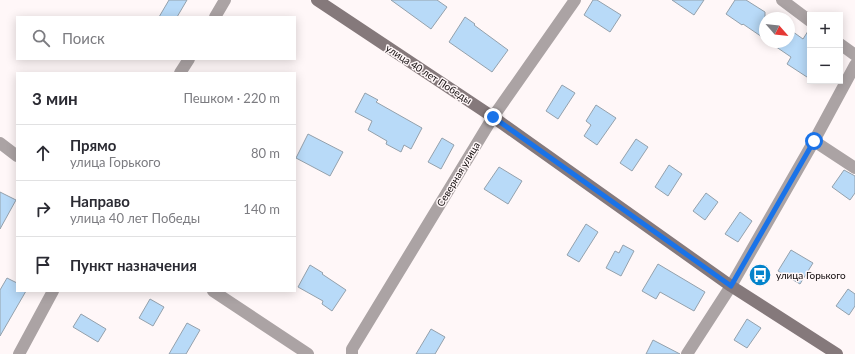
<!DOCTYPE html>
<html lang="ru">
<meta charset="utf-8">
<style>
body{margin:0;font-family:Lato,sans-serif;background:#f2f2f3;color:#2b2b33}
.controls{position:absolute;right:12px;top:12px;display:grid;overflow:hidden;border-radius:0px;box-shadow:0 2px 10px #0003}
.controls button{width:36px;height:36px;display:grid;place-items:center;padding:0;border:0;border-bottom:1px solid #e1e1e2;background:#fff;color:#2b2b33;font:20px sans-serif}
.compass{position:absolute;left:759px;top:12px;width:36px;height:36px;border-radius:50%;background:#fff;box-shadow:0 2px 10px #0003;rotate:118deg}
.stop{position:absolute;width:12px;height:12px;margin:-9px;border:3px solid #1a73e8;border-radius:50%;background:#fff}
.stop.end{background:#1a73e8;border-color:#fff;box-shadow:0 1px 4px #0008}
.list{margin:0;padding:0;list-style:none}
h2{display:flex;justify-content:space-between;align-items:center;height:52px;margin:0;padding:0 16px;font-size:17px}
h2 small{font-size:13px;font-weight:400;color:#7c7c81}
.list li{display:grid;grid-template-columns:26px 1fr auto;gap:12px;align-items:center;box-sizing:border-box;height:56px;padding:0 16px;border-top:1px solid #e1e1e2}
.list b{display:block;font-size:15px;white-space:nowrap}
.list p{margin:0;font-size:13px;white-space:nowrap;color:#7c7c81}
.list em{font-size:13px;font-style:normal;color:#7c7c81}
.icon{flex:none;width:22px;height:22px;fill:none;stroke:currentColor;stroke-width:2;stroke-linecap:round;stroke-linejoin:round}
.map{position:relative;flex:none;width:855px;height:354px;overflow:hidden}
.search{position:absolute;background:#fff;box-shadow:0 2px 10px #0003;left:16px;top:16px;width:280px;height:44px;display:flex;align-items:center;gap:10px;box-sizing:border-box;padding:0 14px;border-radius:0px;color:#7c7c81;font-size:15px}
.panel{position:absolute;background:#fff;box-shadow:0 2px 10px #0003;left:16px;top:72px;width:280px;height:220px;border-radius:0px}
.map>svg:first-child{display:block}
.building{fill:#b8daf8;stroke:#94a1ac}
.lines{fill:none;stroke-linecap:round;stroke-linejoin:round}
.street{stroke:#aba3a4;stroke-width:12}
.secondary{stroke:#85797b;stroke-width:12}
.route{stroke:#1a73e8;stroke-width:5}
.labels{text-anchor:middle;stroke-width:3;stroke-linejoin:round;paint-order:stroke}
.street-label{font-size:10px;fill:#100a0b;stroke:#fff7f8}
.poi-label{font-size:10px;fill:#100a0b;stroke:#fff7f8;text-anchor:start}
</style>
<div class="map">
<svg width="855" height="354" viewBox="0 0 855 354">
<rect width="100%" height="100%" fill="#fff7f8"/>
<g class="building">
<polygon points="169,0 187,0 177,17 159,17"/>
<polygon points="391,0 437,0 447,7 431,29"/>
<polygon points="593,0 597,0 621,15 610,32 584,15"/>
<polygon points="672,0 704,0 694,15"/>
<polygon points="735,0 746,0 765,12 765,39 743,24 742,25 726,14"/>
<polygon points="465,17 475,24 474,25 508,50 492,72 449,42"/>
<polygon points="810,28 810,79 787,64 791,57 769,42 789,42 789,29 803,39"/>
<polygon points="562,85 575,93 558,119 546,111"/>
<polygon points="365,93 378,100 376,102 422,128 411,149 404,145 401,152 386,144 387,141 368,130 372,121 355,112"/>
<polygon points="596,105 616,118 597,145 584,136 591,125 586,121"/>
<polygon points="308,134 343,152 330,176 296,158"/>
<polygon points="442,138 454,145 441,169 428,162"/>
<polygon points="636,139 648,147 632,171 620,163"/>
<polygon points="669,165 682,174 668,196 655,187"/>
<polygon points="499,167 522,181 508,204 484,189"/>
<polygon points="844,170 855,176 855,193 850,200 832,187"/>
<polygon points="0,192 16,200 0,229"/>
<polygon points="706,193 718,202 705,220 693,211"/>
<polygon points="740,212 752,221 738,242 725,234"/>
<polygon points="586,224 598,232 579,262 567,255"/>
<polygon points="623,245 634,251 621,276 606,268 615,251 619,253"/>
<polygon points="791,250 813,263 800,284 778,271"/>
<polygon points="658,264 705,292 694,311 660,292 656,299 642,291"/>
<polygon points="310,265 323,273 322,274 346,290 332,311 322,304 323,301 298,287"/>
<polygon points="7,278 17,283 17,291 26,291 0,336 0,290"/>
<polygon points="848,289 855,294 855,306 849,315 836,306"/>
<polygon points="150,299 164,307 153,326 139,318"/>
<polygon points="81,314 106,329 98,342 73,327"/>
<polygon points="747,319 761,328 747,348 734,340"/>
<polygon points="187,323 200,330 186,354 169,354"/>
<polygon points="431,329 445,337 435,354 416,354"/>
<polygon points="653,340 680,354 646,354"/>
</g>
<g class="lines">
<g class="street">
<polyline points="782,0 810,21"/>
<polyline points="215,17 225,0"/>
<polyline points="840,44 855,55"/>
<polyline points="180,73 189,59"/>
<polyline points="814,141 855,168"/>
<polyline points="0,143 17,156"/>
<polyline points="213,291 308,354"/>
<polyline points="19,354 53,291"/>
<polyline points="352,354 352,349 493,117 575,0"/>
<polyline points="687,354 731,286 814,141 855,65"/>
</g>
<polyline class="secondary" points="317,0 493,117 731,286 837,354"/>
</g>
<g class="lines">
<polyline class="route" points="493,117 731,286 814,141"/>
</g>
<defs>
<g id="bus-disc" transform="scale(1.15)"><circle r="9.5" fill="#0383cb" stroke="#fff7f8"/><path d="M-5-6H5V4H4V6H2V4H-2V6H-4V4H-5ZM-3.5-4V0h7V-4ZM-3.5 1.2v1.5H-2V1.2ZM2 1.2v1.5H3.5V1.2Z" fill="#fff"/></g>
</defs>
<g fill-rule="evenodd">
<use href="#bus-disc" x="760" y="275"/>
</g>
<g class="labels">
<g class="street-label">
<text transform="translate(429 74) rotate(33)" y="4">улица 40 лет Победы</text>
<text transform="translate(458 174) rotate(-59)" y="4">Северная улица</text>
</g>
<g class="poi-label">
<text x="776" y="279">улица Горького</text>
</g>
</g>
</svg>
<div class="controls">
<button>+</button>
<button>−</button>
</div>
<svg class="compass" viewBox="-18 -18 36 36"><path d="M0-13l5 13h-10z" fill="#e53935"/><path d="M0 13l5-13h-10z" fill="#7c7c81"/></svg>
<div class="stop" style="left:814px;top:141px"></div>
<div class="stop end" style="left:493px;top:117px"></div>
<div class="search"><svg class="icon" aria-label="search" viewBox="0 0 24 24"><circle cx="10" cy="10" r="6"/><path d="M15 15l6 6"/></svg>Поиск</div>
<section class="panel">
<h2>3 мин<small>Пешком · 220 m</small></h2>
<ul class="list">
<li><svg class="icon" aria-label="ahead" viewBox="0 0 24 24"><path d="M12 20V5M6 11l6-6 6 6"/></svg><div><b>Прямо</b><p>улица Горького</p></div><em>80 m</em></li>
<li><svg class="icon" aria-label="right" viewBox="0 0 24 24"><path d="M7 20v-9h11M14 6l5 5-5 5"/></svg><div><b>Направо</b><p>улица 40 лет Победы</p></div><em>140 m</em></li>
<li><svg class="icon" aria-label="arrive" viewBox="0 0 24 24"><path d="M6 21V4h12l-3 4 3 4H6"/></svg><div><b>Пункт назначения</b></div></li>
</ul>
</section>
</div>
